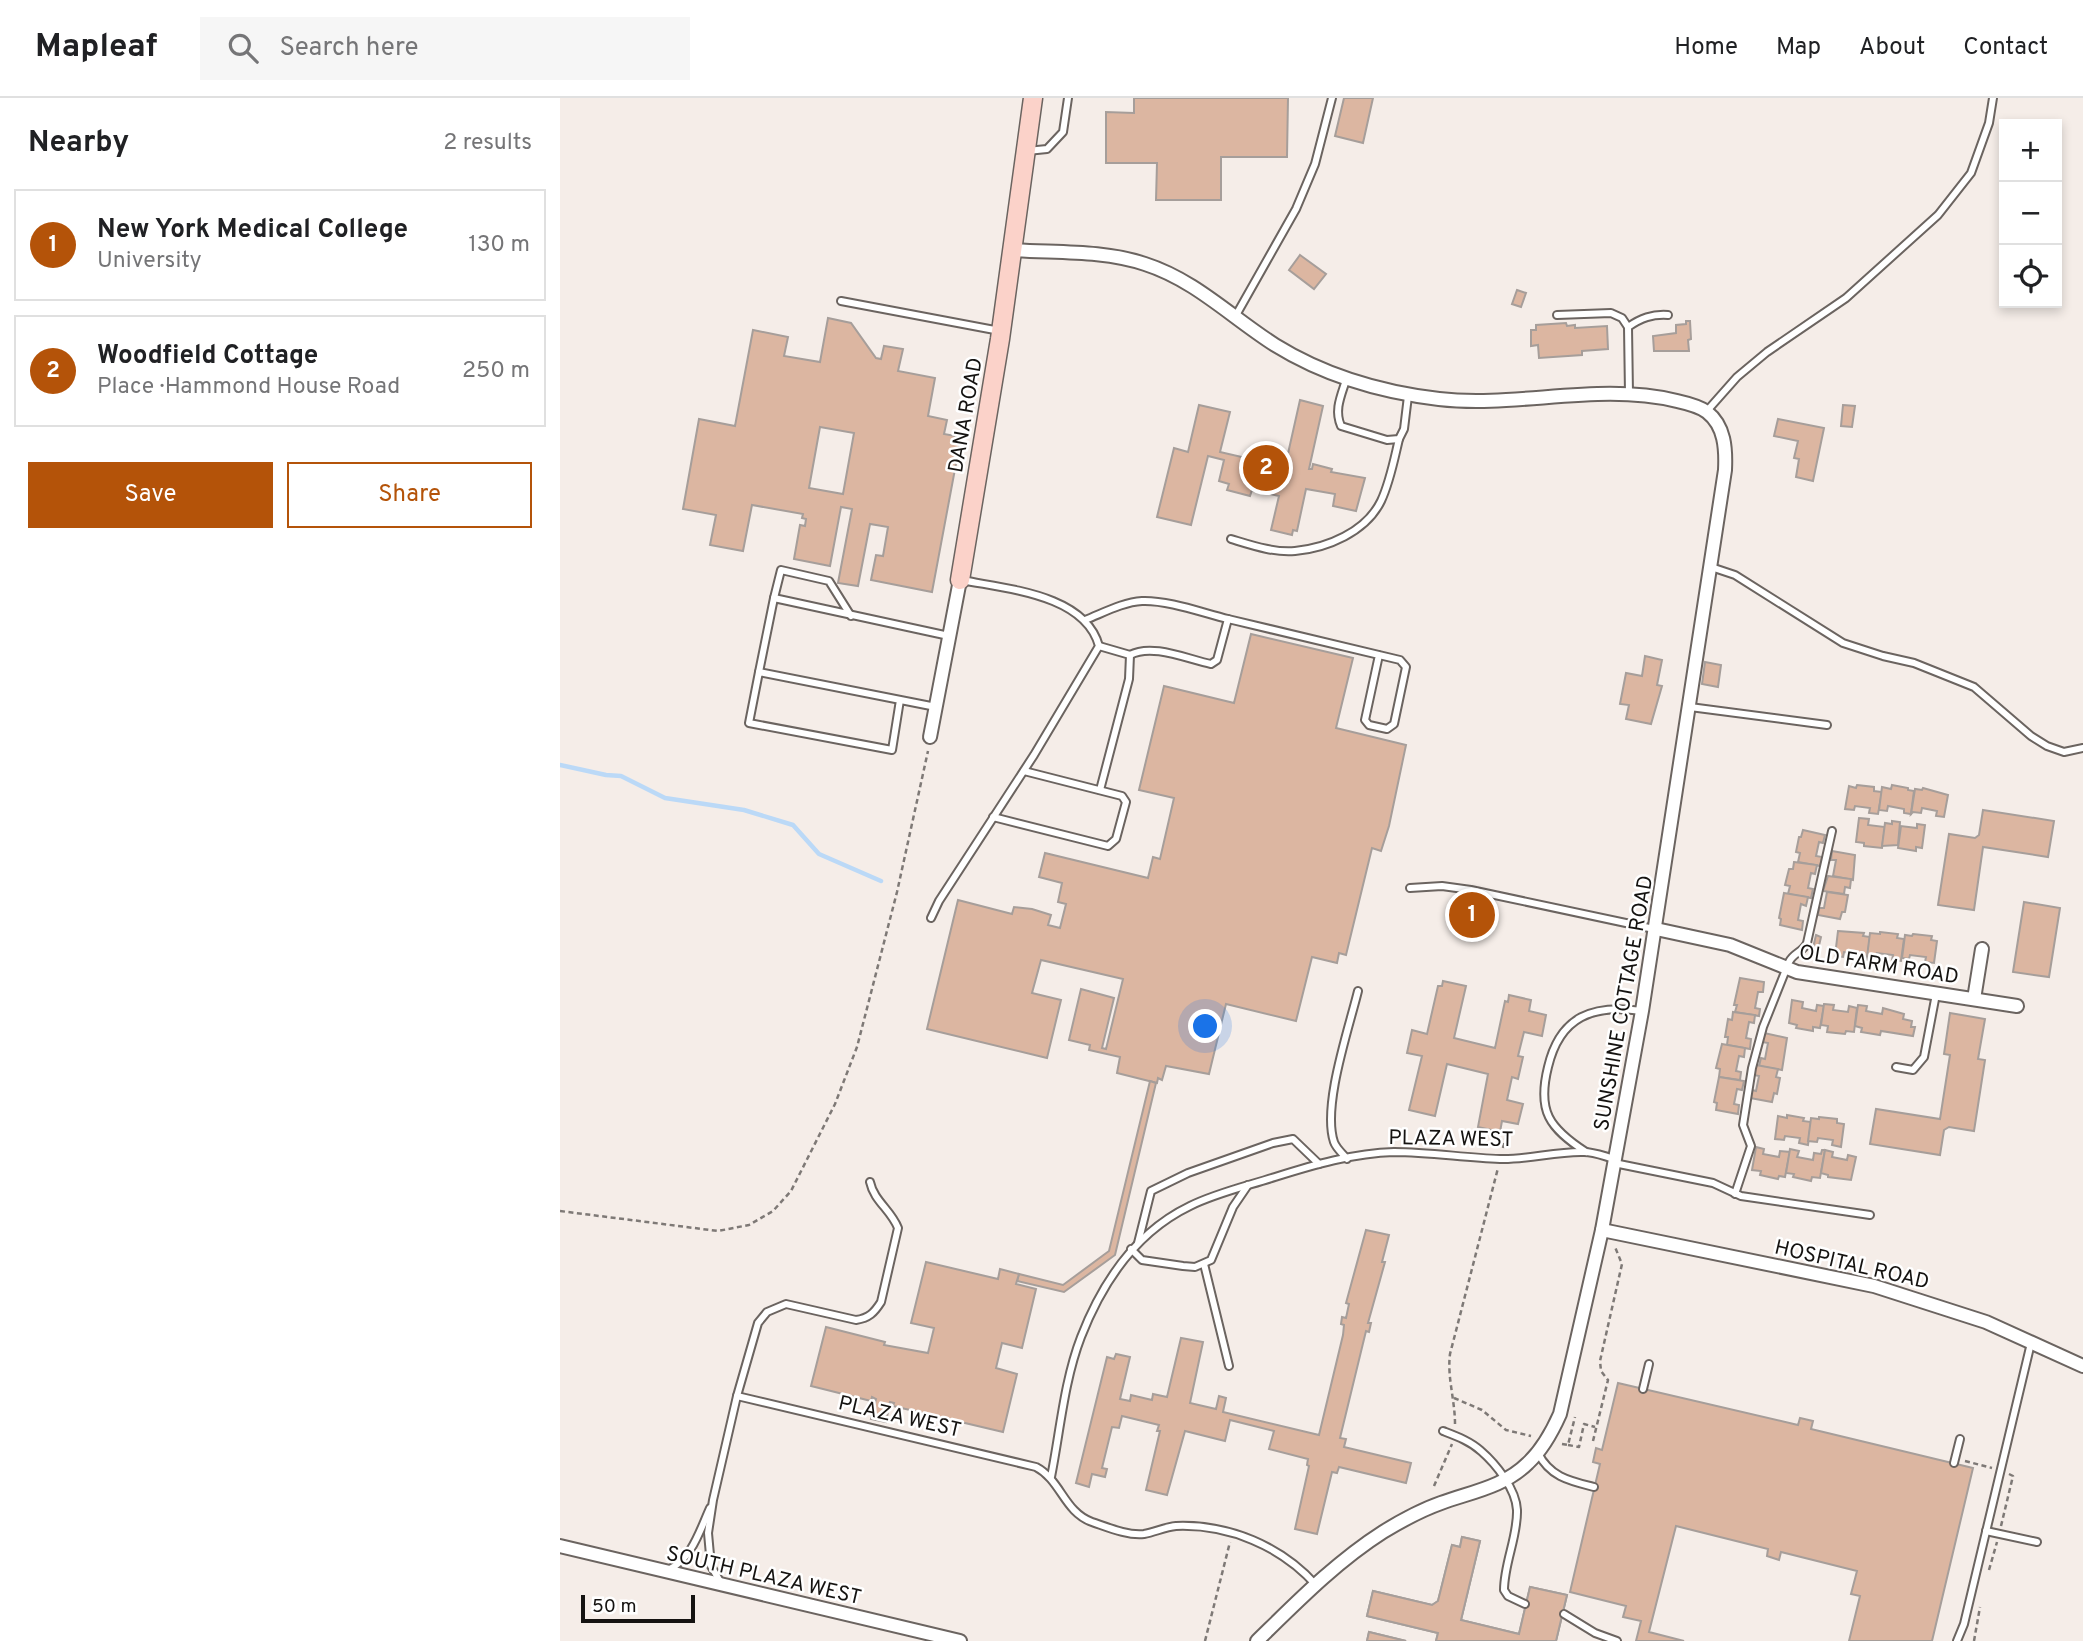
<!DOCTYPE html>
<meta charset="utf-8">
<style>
body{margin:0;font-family:Overpass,sans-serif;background:#f6f6f6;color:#202124}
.controls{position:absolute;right:21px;top:21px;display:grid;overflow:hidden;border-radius:0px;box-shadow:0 4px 10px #0003}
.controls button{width:63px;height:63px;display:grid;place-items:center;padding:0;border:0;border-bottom:2px solid #e0e0e0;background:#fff;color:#202124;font:35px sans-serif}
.scale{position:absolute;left:21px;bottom:18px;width:114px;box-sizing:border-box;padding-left:7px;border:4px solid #151311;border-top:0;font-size:19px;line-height:24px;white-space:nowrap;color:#151311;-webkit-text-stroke:5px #fff;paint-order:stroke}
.you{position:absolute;left:646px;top:929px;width:24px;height:24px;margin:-18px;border:5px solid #fff;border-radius:50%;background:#1a73e8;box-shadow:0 0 0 10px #1a73e833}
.badge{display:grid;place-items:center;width:46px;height:46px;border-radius:50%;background:#b45309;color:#fff;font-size:23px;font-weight:700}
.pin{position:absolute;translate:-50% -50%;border:4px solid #fff;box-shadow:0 2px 7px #0006}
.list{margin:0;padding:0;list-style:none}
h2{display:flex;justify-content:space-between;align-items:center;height:91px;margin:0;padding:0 28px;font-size:30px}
h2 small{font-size:23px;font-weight:400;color:#757577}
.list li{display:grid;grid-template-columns:46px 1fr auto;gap:21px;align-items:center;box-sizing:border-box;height:112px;margin:0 14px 14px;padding:0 14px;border:2px solid #e0e0e0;border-radius:0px}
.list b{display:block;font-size:26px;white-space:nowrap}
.list p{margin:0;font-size:23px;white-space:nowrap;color:#757577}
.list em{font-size:23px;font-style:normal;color:#757577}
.actions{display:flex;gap:14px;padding:21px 28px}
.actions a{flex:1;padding:16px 0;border:2px solid #b45309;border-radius:0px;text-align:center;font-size:24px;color:#b45309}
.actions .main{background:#b45309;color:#fff}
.icon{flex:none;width:38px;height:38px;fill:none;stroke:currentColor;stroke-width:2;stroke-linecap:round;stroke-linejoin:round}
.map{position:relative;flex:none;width:1523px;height:1543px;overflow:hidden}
header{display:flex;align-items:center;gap:42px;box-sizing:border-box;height:98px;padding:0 35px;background:#fff;border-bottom:2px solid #e0e0e0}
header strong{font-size:33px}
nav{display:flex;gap:38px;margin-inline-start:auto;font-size:24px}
.search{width:490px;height:63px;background:#f6f6f6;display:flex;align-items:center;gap:18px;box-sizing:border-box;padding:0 24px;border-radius:0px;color:#757577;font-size:26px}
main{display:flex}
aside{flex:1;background:#fff}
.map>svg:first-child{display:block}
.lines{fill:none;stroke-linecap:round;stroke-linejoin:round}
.stream{stroke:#bbd9f7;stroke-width:4.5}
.building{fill:#dcb6a1;stroke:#a69e9a;stroke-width:2;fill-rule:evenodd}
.lane-casing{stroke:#6b6460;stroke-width:10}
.street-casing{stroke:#6b6460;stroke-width:16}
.secondary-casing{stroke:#6b6460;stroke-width:21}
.path{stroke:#7e7976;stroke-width:2.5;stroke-dasharray:5 3.5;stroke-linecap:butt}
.lane{stroke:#fff;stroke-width:6}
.street{stroke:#fff;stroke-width:12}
.secondary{stroke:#fbd2c9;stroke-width:18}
.labels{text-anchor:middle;stroke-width:5;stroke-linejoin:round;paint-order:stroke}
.street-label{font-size:21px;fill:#151311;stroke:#fff}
</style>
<header>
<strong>Mapleaf</strong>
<div class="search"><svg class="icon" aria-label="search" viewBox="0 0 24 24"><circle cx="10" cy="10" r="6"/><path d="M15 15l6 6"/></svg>Search here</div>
<nav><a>Home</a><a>Map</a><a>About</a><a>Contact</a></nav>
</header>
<main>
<aside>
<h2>Nearby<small>2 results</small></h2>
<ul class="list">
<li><span class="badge">1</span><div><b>New York Medical College</b><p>University</p></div><em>130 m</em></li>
<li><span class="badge">2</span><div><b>Woodfield Cottage</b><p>Place · Hammond House Road</p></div><em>250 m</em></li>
</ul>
<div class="actions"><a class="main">Save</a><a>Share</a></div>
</aside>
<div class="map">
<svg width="1523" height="1543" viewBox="0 0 1523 1543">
<rect width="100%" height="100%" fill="#f5ede8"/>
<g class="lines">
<polyline class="stream" points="0,667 46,677 61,678 105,700 184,712 233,727 259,756 321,783"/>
</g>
<g class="building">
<polygon points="574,0 728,0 727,59 661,59 661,102 596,102 597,65 546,65 546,14 574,15"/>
<polygon points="784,0 813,0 803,45 775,38"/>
<polygon points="740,157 766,176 754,191 729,172"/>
<polygon points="957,192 966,195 961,209 952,206"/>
<path d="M268,220L291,225L316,260L321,261L324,248L343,251L338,273L375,280L368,318L387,322L384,336L401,339L372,494L311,482L316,457L323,458L328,429L310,426L298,488L278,485L292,411L281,409L270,468L234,461L240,427L245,428L246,421L242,420L243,416L192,407L183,453L150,447L156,417L123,411L139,321L175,328L193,232L228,239L224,258L260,264ZM260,329L294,335L283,396L249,390Z"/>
<polygon points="1126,223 1130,223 1131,241 1128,242 1129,253 1094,253 1093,238 1116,235 1116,227 1126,226"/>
<polygon points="1006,225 1007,228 1015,227 1015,230 1047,228 1048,251 1022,253 1022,257 979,260 978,247 971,248 971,232 976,232 976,227"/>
<polygon points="740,302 763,308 749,371 752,371 753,366 772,371 771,374 805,380 796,413 773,408 775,396 746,391 737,433 733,432 732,437 711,432 719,398 692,392 690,398 667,392 669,386 659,383 664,362 648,358 631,427 597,419 614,350 628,354 639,307 670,314 660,354 725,369"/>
<polygon points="1283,307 1295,308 1292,329 1281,328"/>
<polygon points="1218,321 1264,330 1253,383 1236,379 1239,361 1234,360 1238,343 1214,338"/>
<polygon points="691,536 793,560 776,630 846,647 829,728 821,753 812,750 786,857 779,855 777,865 752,859 736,923 666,906 649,976 606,968 602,982 598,980 597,985 557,975 560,959 529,952 530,947 509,942 521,891 554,900 542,950 546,951 563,881 481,862 472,895 501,902 487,960 367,931 398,802 452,816 454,809 472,811 491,817 488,827 500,830 506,806 498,804 502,785 479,779 485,755 588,780 593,759 600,761 614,700 579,692 604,588 674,605"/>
<polygon points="1085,558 1102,562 1097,587 1102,588 1091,626 1066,621 1069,607 1060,606 1066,575 1082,578"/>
<polygon points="1145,564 1161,567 1158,589 1142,586"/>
<polygon points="1297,687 1314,689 1314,693 1322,694 1318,716 1309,715 1310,710 1295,708 1294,712 1285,711 1289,688 1296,690"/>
<polygon points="1332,687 1348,690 1348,692 1354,693 1351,716 1344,715 1344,711 1328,708 1327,713 1319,712 1322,689 1331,691"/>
<polygon points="1363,690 1388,697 1384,719 1376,718 1377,713 1362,710 1361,715 1353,714 1351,716 1355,691 1362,692"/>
<polygon points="1423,712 1494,723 1488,759 1423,749 1414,812 1378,807 1389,736 1415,740 1419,737"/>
<polygon points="1299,720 1309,721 1308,727 1325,729 1322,750 1304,748 1304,745 1296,744"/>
<polygon points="1332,723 1340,724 1338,747 1322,748 1325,725 1332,726"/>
<polygon points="1357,726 1365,727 1362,750 1356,749 1356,753 1338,750 1341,728 1357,730"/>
<polygon points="1243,732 1265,737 1263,745 1259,744 1256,758 1262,759 1260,768 1238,764 1240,755 1236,754 1239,739 1241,739"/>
<polygon points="1272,753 1295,757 1293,782 1273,778 1276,762 1271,762"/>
<polygon points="1234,764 1257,767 1255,776 1251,775 1248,790 1253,791 1251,800 1228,796 1230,788 1225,787 1229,771 1233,771"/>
<polygon points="1268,778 1291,781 1290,790 1285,789 1284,796 1263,793"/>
<polygon points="1267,794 1288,797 1285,814 1282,814 1280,821 1258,817 1259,810 1264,810"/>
<polygon points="1224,795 1248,799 1246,808 1241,806 1238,822 1243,823 1242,832 1220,827 1221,821 1219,820"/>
<polygon points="1464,804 1500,810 1489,879 1453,874"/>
<polygon points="1278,833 1304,835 1303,838 1310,839 1307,862 1299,861 1300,856 1284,854 1283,859 1275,858"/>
<polygon points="1320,834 1338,836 1337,840 1344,841 1341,863 1332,862 1333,857 1317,855 1316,860 1307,859 1310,835 1320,836"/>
<polygon points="1353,836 1372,838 1371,842 1377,843 1374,865 1365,864 1366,859 1350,857 1349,861 1342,860 1345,837 1352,838"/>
<polygon points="1256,837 1261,839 1258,852 1253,850"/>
<polygon points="1180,880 1204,884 1203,894 1198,894 1195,910 1200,911 1199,918 1175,914 1177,907 1174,907"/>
<polygon points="883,883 906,888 894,940 935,950 945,903 948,904 949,897 971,902 969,913 986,917 982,938 964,934 958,958 963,959 958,981 952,979 947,1002 963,1006 958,1026 942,1023 940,1034 918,1029 928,976 887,966 875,1018 849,1012 862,958 847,955 852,932 867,936 878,888 882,888"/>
<polygon points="1232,902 1243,904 1242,910 1256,913 1257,907 1264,908 1260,930 1253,929 1253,933 1236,930 1237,927 1229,925"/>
<polygon points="1264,906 1274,907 1273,912 1288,914 1289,908 1297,910 1294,934 1286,933 1285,936 1267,934 1268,928 1261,927"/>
<polygon points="1298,907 1307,908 1306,913 1322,916 1323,910 1344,916 1343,921 1352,923 1351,929 1355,929 1353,938 1321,933 1320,937 1301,934 1302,930 1295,928"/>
<polygon points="1173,914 1195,917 1194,925 1189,924 1186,940 1191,941 1190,951 1167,947 1168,939 1165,939 1168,921 1172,922"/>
<polygon points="1390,915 1425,921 1418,961 1425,962 1414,1033 1389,1029 1384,1032 1380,1057 1310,1046 1316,1011 1380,1021 1390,957 1384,956"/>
<polygon points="1204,935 1227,940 1222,972 1199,968 1201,960 1205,961 1208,945 1202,944"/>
<polygon points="1162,946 1185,950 1184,959 1179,958 1176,973 1181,974 1180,982 1159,979 1160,971 1156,970"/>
<polygon points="1196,967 1218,971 1216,979 1220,980 1217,996 1214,995 1212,1004 1190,1000 1192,992 1196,993 1199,978 1194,977"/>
<polygon points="1159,979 1184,983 1182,992 1177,991 1174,1006 1179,1007 1178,1016 1156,1012 1157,1005 1154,1004"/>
<polygon points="590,983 596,985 555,1157 504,1194 457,1183 459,1176 503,1187 549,1153"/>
<polygon points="1227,1017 1244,1020 1243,1023 1251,1024 1248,1047 1239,1045 1240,1040 1225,1038 1224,1042 1215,1041 1218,1018 1227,1020"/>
<polygon points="1259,1019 1277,1021 1277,1025 1284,1026 1281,1049 1272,1047 1273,1042 1258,1040 1257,1044 1248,1043 1251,1020 1259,1021"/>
<polygon points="1196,1049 1204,1051 1203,1056 1219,1059 1220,1053 1230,1054 1225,1079 1219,1078 1218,1081 1200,1077 1201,1073 1192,1072"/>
<polygon points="1230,1051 1239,1053 1237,1059 1253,1062 1254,1055 1261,1056 1262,1052 1265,1052 1260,1080 1252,1079 1251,1083 1233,1079 1234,1076 1226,1075"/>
<polygon points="1265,1052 1273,1054 1272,1059 1287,1062 1288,1057 1296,1059 1291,1082 1268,1079 1268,1077 1261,1075"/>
<polygon points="806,1132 829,1137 822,1164 825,1164 808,1225 811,1225 809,1234 806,1233 780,1340 786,1341 784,1349 851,1365 846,1385 779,1369 777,1375 772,1374 757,1436 735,1431 749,1368 747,1367 748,1361 709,1351 714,1333 670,1322 665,1343 625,1333 607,1397 586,1392 600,1333 597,1333 599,1327 562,1318 559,1330 552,1329 542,1370 547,1371 545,1379 532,1376 529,1389 516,1385 547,1259 554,1261 556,1256 570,1259 560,1301 570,1303 571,1297 592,1302 593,1296 607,1299 621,1240 643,1244 630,1305 656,1311 659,1298 666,1300 663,1314 759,1337 783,1237 784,1227 781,1226 782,1219 786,1220 789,1206 786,1205"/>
<polygon points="366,1164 438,1181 440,1171 459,1176 456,1186 476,1191 462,1250 442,1245 436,1270 457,1276 443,1334 333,1308 334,1305 330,1304 326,1324 311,1321 316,1301 312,1299 311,1303 251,1288 266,1229 325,1244 324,1247 368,1255 374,1230 351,1225"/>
<polygon points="1058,1285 1238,1327 1240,1320 1253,1323 1251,1331 1413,1370 1372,1543 1289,1543 1300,1498 1291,1496 1297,1473 1221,1454 1219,1462 1207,1458 1208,1451 1116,1428 1089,1534 1124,1543 1076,1543 1081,1523 1063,1519 1066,1508 1010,1494 1040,1366 1033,1364 1036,1350 1042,1352"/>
<polygon points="902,1439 920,1443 901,1522 959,1536 970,1489 1007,1497 996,1543 911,1543 902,1541 901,1543 876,1543 878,1535 807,1518 813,1493 872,1507 878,1503 892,1447 900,1449"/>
<polygon points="902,1439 920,1443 901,1522 959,1536 970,1489 1007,1497 996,1543 876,1543 878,1535 807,1518 813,1493 872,1507 878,1503 892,1447 900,1449"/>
<polygon points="809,1534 846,1543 807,1543"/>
<polygon points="809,1534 846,1543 807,1543"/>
</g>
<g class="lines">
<g class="lane-casing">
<g id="lane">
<polyline points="467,53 487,51 503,34 508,0"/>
<polyline points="281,203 440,233"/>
<polyline points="997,217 1051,215 1062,220 1068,229 1069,296"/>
<polyline points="675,219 736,111 755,66 772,0"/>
<path d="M1068,229C1081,220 1092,216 1108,217"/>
<path d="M786,282C781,298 774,312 781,328L827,342L839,341L844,331L848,298"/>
<polyline points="1146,314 1177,279 1207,254 1286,200 1378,117 1411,75 1429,25 1433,0"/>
<path d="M671,441C691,447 714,455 735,453C767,450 806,434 821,403C830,384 834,362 839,341"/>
<polyline points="1151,469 1175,477 1283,545 1323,558 1354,565 1414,589 1471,638 1487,648 1504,654 1523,650"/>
<polyline points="214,500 221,472 269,483 291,518"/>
<path d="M525,522C543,515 563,504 582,503C608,502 643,515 668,521"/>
<polyline points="539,548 570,557 569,581 540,692"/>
<path d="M570,557C592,545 627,561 651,566L657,562L668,521L840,562L846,569L834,626L827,631L809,627L805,622L819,557"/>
<polyline points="199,574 214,500 389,538"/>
<polyline points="340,602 332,652 189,625 199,574 376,609"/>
<polyline points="1130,609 1267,627"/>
<polyline points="433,719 548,748 556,741 566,704 562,698 464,673"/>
<polyline points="850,790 882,788 911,792 1094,831"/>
<path d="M371,820L379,803L474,657L539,548C525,496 446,491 402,482"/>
<polyline points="1336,969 1353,972 1364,959 1376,896"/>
<path d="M1026,1054C989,1030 977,1013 988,969C1000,918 1033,906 1082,913"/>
<path d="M787,1061C783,1056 776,1050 774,1044C762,1008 789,930 798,893"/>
<polyline points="1054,1065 1153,1085 1181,1098 1310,1117"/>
<path d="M1175,1096L1191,1048L1183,1027L1192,970L1203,929L1229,864C1233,855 1243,854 1247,845L1272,733"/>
<polyline points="578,1145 591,1093 628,1075 713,1045 733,1041 759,1066"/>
<polyline points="571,1151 582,1162 623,1168 635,1169 651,1162 673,1109 688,1087"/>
<polyline points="644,1166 669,1268"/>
<polyline points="1083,1291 1089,1266"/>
<path d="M177,1298L476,1369C501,1382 504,1414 532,1424C547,1429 568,1438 584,1436C595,1434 605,1429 616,1428C669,1426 721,1448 756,1487"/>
<path d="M883,1333C896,1338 910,1343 921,1353C936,1366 956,1391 957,1412C958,1438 944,1465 944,1492L948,1498L965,1506"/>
<path d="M978,1355C990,1379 1010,1383 1034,1389"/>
<polyline points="1394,1365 1400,1341"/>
<path d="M491,1379C500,1334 504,1283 521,1239C542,1185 576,1134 630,1108C656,1095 687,1088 715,1079C753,1067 794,1055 834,1054C870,1054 905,1060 940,1061C968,1062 996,1053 1024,1054C1035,1054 1046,1059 1055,1061"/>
<polyline points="1426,1433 1477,1444"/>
<path d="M108,1472C132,1461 140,1432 150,1410"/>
<path d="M161,1485L151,1468L148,1435L153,1402L177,1298L198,1225L207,1214L226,1206L296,1222C309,1220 314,1215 321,1204L338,1130C331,1112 314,1103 310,1084"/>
<polyline points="1004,1516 1035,1535 1057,1543"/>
<polyline points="1397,1543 1404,1526 1471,1245"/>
</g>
</g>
<g class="street-casing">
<g id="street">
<path d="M453,152C496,155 543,152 585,166C635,182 671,219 715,247C765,278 820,294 879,301C958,310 1038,284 1117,303C1126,305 1139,308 1147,314C1165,328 1166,351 1165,372L1082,913L1042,1132L1000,1316C992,1334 983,1351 968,1365C944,1389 911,1394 881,1405C861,1412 841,1423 823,1434C776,1464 737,1504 697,1543"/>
<polyline points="370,639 400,482"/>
<polyline points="1096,831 1170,847 1237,874 1457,908"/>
<polyline points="1414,901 1422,851"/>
<polyline points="1042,1132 1314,1188 1426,1224 1523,1268"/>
<polyline points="0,1448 400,1543"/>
</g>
</g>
<g class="secondary-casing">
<polyline id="secondary" points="400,482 440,241 473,0"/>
</g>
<g class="path">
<polyline points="943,1050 947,1033"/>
<polyline points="0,1113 158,1133 189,1127 213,1113 231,1093 275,1006 297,949 337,794 368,653"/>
<polyline points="894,1300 922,1312 946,1332 971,1338"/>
<path d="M895,1326C895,1302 887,1279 890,1256L938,1070"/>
<polyline points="1033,1343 1048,1282 1041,1273 1040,1263 1062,1166 1055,1149"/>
<polyline points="1002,1346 1008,1347 1015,1319"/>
<polyline points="1008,1347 1019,1349 1024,1326 1035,1329"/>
<polyline points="1405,1363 1432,1370"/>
<polyline points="874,1388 892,1346"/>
<polyline points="1441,1428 1453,1378 1449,1376"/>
<polyline points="1429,1472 1437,1444"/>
<polyline points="645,1543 670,1444"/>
<polyline points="1414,1543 1420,1509"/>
</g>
<use href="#lane" class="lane"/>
<use href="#street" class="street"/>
<use href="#secondary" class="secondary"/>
</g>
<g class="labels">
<g class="street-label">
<text transform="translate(405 317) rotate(-80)" y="7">DANA ROAD</text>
<text transform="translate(1319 866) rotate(9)" y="7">OLD FARM ROAD</text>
<text transform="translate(1063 905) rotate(-80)" y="7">SUNSHINE COTTAGE ROAD</text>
<text transform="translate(891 1040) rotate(1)" y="7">PLAZA WEST</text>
<text transform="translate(1292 1166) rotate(13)" y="7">HOSPITAL ROAD</text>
<text transform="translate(340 1318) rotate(13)" y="7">PLAZA WEST</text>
<text transform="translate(204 1477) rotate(13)" y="7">SOUTH PLAZA WEST</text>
</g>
</g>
</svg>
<div class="controls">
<button>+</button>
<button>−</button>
<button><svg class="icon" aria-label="locate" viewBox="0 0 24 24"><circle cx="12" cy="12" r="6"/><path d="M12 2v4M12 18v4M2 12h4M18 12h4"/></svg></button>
</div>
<div class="scale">50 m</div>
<div class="you"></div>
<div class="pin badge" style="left:912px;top:817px">1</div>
<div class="pin badge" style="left:706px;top:370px">2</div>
</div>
</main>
